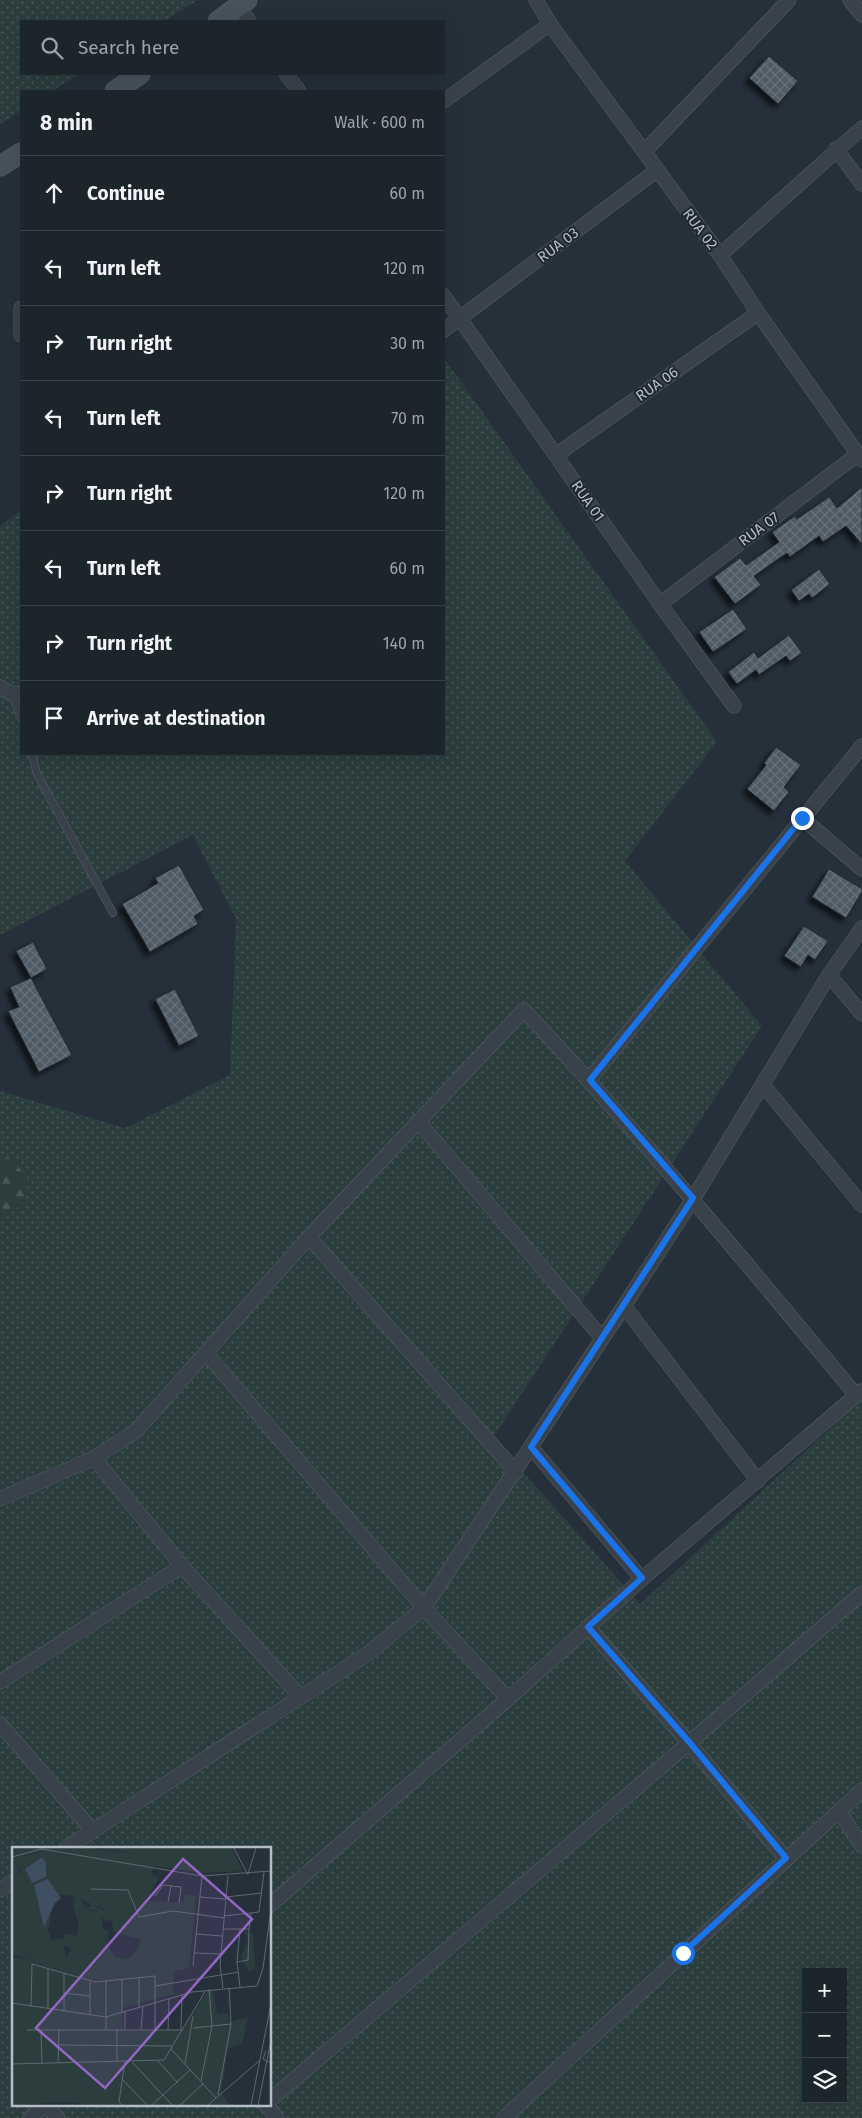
<!DOCTYPE html>
<meta charset="utf-8">
<style>
body{margin:0;font-family:"Fira Sans",sans-serif;background:#252c34;color:#f1f3f6}
.controls{position:absolute;right:15px;bottom:15px;display:grid;overflow:hidden;border-radius:0px;box-shadow:0 5px 20px #0002}
.controls button{width:45px;height:45px;display:grid;place-items:center;padding:0;border:0;border-bottom:1px solid #3a4148;background:#1c242c;color:#f1f3f6;font:25px sans-serif}
.stop{position:absolute;width:15px;height:15px;margin:-11px;border:4px solid #1a73e8;border-radius:50%;background:#fff}
.stop.end{background:#1a73e8;border-color:#fff;box-shadow:0 1px 5px #0008}
.list{margin:0;padding:0;list-style:none}
h2{display:flex;justify-content:space-between;align-items:center;height:65px;margin:0;padding:0 20px;font-size:21px}
h2 small{font-size:16px;font-weight:400;color:#a0a4a9}
.list li{display:grid;grid-template-columns:32px 1fr auto;gap:15px;align-items:center;box-sizing:border-box;height:75px;padding:0 20px;border-top:1px solid #3a4148}
.list b{display:block;font-size:19px;white-space:nowrap}
.list em{font-size:16px;font-style:normal;color:#a0a4a9}
.icon{flex:none;width:28px;height:28px;fill:none;stroke:currentColor;stroke-width:2;stroke-linecap:round;stroke-linejoin:round}
.map{position:relative;flex:none;width:862px;height:2118px;overflow:hidden}
.search{position:absolute;background:#1c242c;box-shadow:0 5px 20px #0002;left:20px;top:20px;width:425px;height:55px;display:flex;align-items:center;gap:12px;box-sizing:border-box;padding:0 18px;border-radius:0px;color:#a0a4a9;font-size:19px}
.panel{position:absolute;background:#1c242c;box-shadow:0 5px 20px #0002;left:20px;top:90px;width:425px;height:665px;border-radius:0px}
.map>svg:first-child{display:block}
.grass{fill:url(#grass-dots);fill-rule:evenodd}
.forest{fill:url(#forest-firs)}
.building{fill:url(#building-cross-hatch);stroke:#212931;filter:url(#shadow)}
.lines{fill:none;stroke-linecap:round;stroke-linejoin:round}
.lane-casing{stroke:#586068;stroke-width:8}
.street-casing{stroke:#586068;stroke-width:15}
.secondary-casing{stroke:#586068;stroke-width:21}
.lane{stroke:#39424a;stroke-width:7}
.street{stroke:#39424a;stroke-width:14}
.secondary{stroke:#48525d;stroke-width:20}
.route{stroke:#1a73e8;stroke-width:6}
.labels{text-anchor:middle;stroke-width:4;stroke-linejoin:round;paint-order:stroke}
.street-label{font-size:15px;fill:#b5bdc6;stroke:#1f272f}
.inset-road{fill:none;stroke:#5f6872;stroke-width:1}
.view{fill:#9266c2;fill-opacity:0.15;stroke:#9266c2;stroke-width:2.5}
.inset-edge{fill:none;stroke:#b5bdc6;stroke-width:2.5}
</style>
<div class="map">
<svg width="862" height="2118" viewBox="0 0 862 2118">
<defs>
<pattern id="grass-dots" width="8" height="8" patternUnits="userSpaceOnUse" patternTransform="scale(1.25)"><rect width="8" height="8" fill="#2b3e3d"/><path d="M2 2h.1M6 6h.1" fill="none" stroke="#485858" stroke-width="1.8" stroke-linecap="round"/></pattern>
<pattern id="forest-firs" width="22" height="20" patternUnits="userSpaceOnUse" patternTransform="scale(1.25)"><rect width="22" height="20" fill="#2b3e3d"/><path d="M5 1l3.5 6h-7zM16 11l3.5 6h-7z" fill="#485858"/></pattern>
<pattern id="building-cross-hatch" width="8" height="8" patternUnits="userSpaceOnUse" patternTransform="scale(1.25)"><rect width="8" height="8" fill="#4f5b65"/><path d="M0 0l8 8M0 8l8-8" fill="none" stroke="#66717a"/></pattern>
<filter id="shadow"><feDropShadow dx="-4.5" dy="4.5" stdDeviation="2.5" flood-color="#0009"/></filter>
</defs>
<rect width="100%" height="100%" fill="#26303a"/>
<g class="grass">
<polygon points="0,0 198,0 164,21 21,21 21,74 80,74 52,91 21,91 21,111 0,124"/>
<path d="M444,358L717,742L625,861L762,1026L493,1438L640,1604L862,1399V2118H0V1220L26,1201L8,1157L0,1161V1091L125,1128L230,1075L236,919L193,835L0,935V526L21,510V754H444ZM14,1848H270V2104H14ZM806,1972H843V2099H806Z"/>
</g>
<polygon class="forest" points="8,1157 27,1176 26,1201 0,1220 0,1161"/>
<g class="building">
<polygon points="769,56 798,81 778,104 749,78"/>
<polygon points="862,487 862,544 846,526 823,542 819,536 790,557 787,553 754,576 761,585 735,604 714,577 740,558 746,565 779,542 772,532 795,516 797,519 829,497 837,508"/>
<polygon points="819,569 830,584 812,598 809,594 799,601 791,590"/>
<polygon points="733,609 747,629 713,652 699,632"/>
<polygon points="789,635 802,653 790,661 786,656 759,675 756,670 737,684 728,672 754,652 758,658"/>
<polygon points="776,747 801,765 784,787 789,792 774,811 747,789 766,765 764,763"/>
<polygon points="179,865 204,910 194,916 198,924 150,952 122,904 158,883 155,878"/>
<polygon points="829,869 862,889 862,892 846,918 812,897"/>
<polygon points="804,926 828,941 815,960 808,955 801,967 784,956"/>
<polygon points="33,942 47,969 31,978 16,951"/>
<polygon points="31,978 72,1055 39,1072 8,1011 19,1007 10,987"/>
<polygon points="175,989 199,1036 179,1046 155,999"/>
</g>
<g class="lines">
<g class="lane-casing">
<g id="lane">
<polyline points="12,694 21,718"/>
<polyline points="32,754 37,774 113,913"/>
</g>
</g>
<g class="street-casing">
<g id="street">
<polyline points="536,0 550,24 720,255 758,313 862,460"/>
<polyline points="850,0 862,15"/>
<polyline points="239,7 249,21"/>
<polyline points="286,74 299,91"/>
<polyline points="444,101 550,24"/>
<polyline points="836,149 862,184"/>
<polyline points="644,152 789,0"/>
<polyline points="720,255 862,128"/>
<polyline points="444,296 660,604 734,706"/>
<polyline points="21,308 21,335"/>
<polyline points="444,330 656,171"/>
<polyline points="556,455 758,313"/>
<polyline points="660,604 858,454"/>
<polyline points="0,687 12,694 21,693"/>
<polyline points="802,818 862,869"/>
<polyline points="829,975 862,1014"/>
<polyline points="589,1080 862,746"/>
<polyline points="763,1085 862,1205"/>
<polyline points="418,1121 602,1338"/>
<polyline points="309,1237 516,1472"/>
<polyline points="624,1306 758,1481"/>
<polyline points="206,1353 424,1608 508,1699"/>
<polyline points="531,1447 642,1579"/>
<polyline points="94,1458 182,1566 300,1696"/>
<path d="M0,1499L94,1458L136,1431L309,1237L524,1010C640,1134 747,1264 856,1395"/>
<polyline points="588,1627 689,1743 786,1859"/>
<polyline points="0,1682 182,1566"/>
<polyline points="0,1724 93,1831"/>
<polyline points="839,1811 862,1846"/>
<polyline points="66,1848 366,1655 424,1608 624,1306 693,1199 829,975 862,928"/>
<polyline points="0,1890 14,1881"/>
<polyline points="270,1905 508,1699 642,1579 861,1391"/>
<polyline points="270,2100 689,1743 862,1593"/>
<polyline points="265,2104 277,2118"/>
<polyline points="46,2105 58,2118"/>
<polyline points="30,2118 46,2104"/>
<polyline points="504,2118 862,1790"/>
</g>
</g>
<g class="secondary-casing">
<g id="secondary">
<polyline points="218,21 247,0"/>
<polyline points="115,91 140,74"/>
<polyline points="0,166 21,153"/>
</g>
</g>
<use href="#lane" class="lane"/>
<use href="#street" class="street"/>
<use href="#secondary" class="secondary"/>
</g>
<g class="lines">
<polyline class="route" points="683,1953 786,1858 690,1743 588,1627 642,1578 531,1447 693,1198 590,1080 802,818"/>
</g>
<g class="labels">
<g class="street-label">
<text transform="translate(700 229) rotate(53)" y="5">RUA 02</text>
<text transform="translate(558 245) rotate(-37)" y="5">RUA 03</text>
<text transform="translate(657 384) rotate(-35)" y="5">RUA 06</text>
<text transform="translate(588 501) rotate(55)" y="5">RUA 01</text>
<text transform="translate(759 529) rotate(-37)" y="5">RUA 07</text>
</g>
</g>
<g transform="translate(12 1847)">
<rect width="259" height="259" fill="#26303a"/>
<path d="M0,1H77L76,11L37,5L140,25L139,28L147,31L133,54L171,56L173,47L184,49L177,121L162,124L161,147L111,161V184L171,183L196,143H201L205,167L216,166L218,175L236,170L230,197L216,201L209,245L218,258H47L75,257L46,255L11,258L17,254L14,237L10,241H0V110L62,128L20,114L22,110L36,107L39,93L52,91V86L65,89L67,80L61,57L63,49L47,48L39,39L29,35L22,38L30,71L17,88L20,99L15,112L0,107V14L4,13L8,26L12,27V21L32,4L0,11ZM34,16V30L20,36L13,22ZM67,52L91,61L105,82H101V85L129,92L126,102L115,113L103,110L95,97L97,84L91,83L89,64H75L72,60H75ZM51,97L58,101L68,102L90,109L71,105V111L58,104L54,109ZM89,1H220L231,24L190,26L142,19L141,22L123,19L124,7Z" fill="#2b3e3d" fill-rule="evenodd"/>
<path d="M77,1L124,7L123,19L141,22L140,25L37,6L76,11ZM34,4L12,21L11,28L4,14H0V11ZM28,56L32,78L36,69L39,70L36,82L39,93L36,107L30,111L22,110L21,114L62,128L0,110L15,112L18,106L20,99L17,88L30,71L24,58ZM79,56L106,72L105,82H101L100,74L92,73L85,62L75,64L69,61L79,60ZM232,83L241,87L243,120L239,125L236,124L229,109L236,94ZM58,101H79L92,108L71,105V111L61,108ZM17,236L27,242L26,248L11,258H0V241H10Z" fill="#2b3e3d"/>
<path d="M30,10L34,16V30L20,36L13,22ZM36,32L49,51L43,56L32,80L22,38Z" fill="#3d4f60"/>
<path class="inset-road" d="M222,1L236,28M0,10L29,2L190,29L259,24M236,27L244,1M79,42L116,43L127,70L161,64L212,71M143,49L151,38L169,40L167,56M188,50L214,52M214,50L250,46M156,55L159,39M212,69L247,65L252,25M211,82H237L239,66M228,82L225,115L228,140M184,87L210,89M182,106L208,107M225,115L236,113L237,82M181,119L190,29M36,122V162M110,132V165M94,134V183M143,139L227,125M211,141L208,118L216,29M52,146L77,149M0,156L94,170L180,145L245,139L251,121L259,63M19,160L20,117L83,135L143,129V182M127,160V130M52,164V127M78,168V135M181,181L219,177M113,182V164M129,182L131,159M169,182L170,147M15,183H171M29,183L30,217M156,183L157,152M47,198L161,199M159,202L204,251M254,204L251,212L259,216M146,214L165,235M105,215V182M120,215L160,258M46,216L47,183M0,217L152,213L194,143M173,217L181,169M110,232L135,258M189,234L200,179L197,142M206,248L219,177L217,141M110,258L107,255L113,214M140,258L178,223M168,258L191,237M196,258L247,214M239,258L259,157M246,258L259,193"/>
<path class="view" d="M171,12L240,72L93,241L24,181Z"/>
<rect width="259" height="259" class="inset-edge"/>
</g>
</svg>
<div class="controls">
<button>+</button>
<button>−</button>
<button><svg class="icon" aria-label="layers" viewBox="0 0 24 24"><path d="M12 4l9 5-9 5-9-5zM3 14l9 5 9-5"/></svg></button>
</div>
<div class="stop" style="left:683px;top:1953px"></div>
<div class="stop end" style="left:802px;top:818px"></div>
<div class="search"><svg class="icon" aria-label="search" viewBox="0 0 24 24"><circle cx="10" cy="10" r="6"/><path d="M15 15l6 6"/></svg>Search here</div>
<section class="panel">
<h2>8 min<small>Walk · 600 m</small></h2>
<ul class="list">
<li><svg class="icon" aria-label="ahead" viewBox="0 0 24 24"><path d="M12 20V5M6 11l6-6 6 6"/></svg><div><b>Continue</b></div><em>60 m</em></li>
<li><svg class="icon" aria-label="left" viewBox="0 0 24 24"><path d="M17 20v-9H6M10 6l-5 5 5 5"/></svg><div><b>Turn left</b></div><em>120 m</em></li>
<li><svg class="icon" aria-label="right" viewBox="0 0 24 24"><path d="M7 20v-9h11M14 6l5 5-5 5"/></svg><div><b>Turn right</b></div><em>30 m</em></li>
<li><svg class="icon" aria-label="left" viewBox="0 0 24 24"><path d="M17 20v-9H6M10 6l-5 5 5 5"/></svg><div><b>Turn left</b></div><em>70 m</em></li>
<li><svg class="icon" aria-label="right" viewBox="0 0 24 24"><path d="M7 20v-9h11M14 6l5 5-5 5"/></svg><div><b>Turn right</b></div><em>120 m</em></li>
<li><svg class="icon" aria-label="left" viewBox="0 0 24 24"><path d="M17 20v-9H6M10 6l-5 5 5 5"/></svg><div><b>Turn left</b></div><em>60 m</em></li>
<li><svg class="icon" aria-label="right" viewBox="0 0 24 24"><path d="M7 20v-9h11M14 6l5 5-5 5"/></svg><div><b>Turn right</b></div><em>140 m</em></li>
<li><svg class="icon" aria-label="arrive" viewBox="0 0 24 24"><path d="M6 21V4h12l-3 4 3 4H6"/></svg><div><b>Arrive at destination</b></div></li>
</ul>
</section>
</div>
